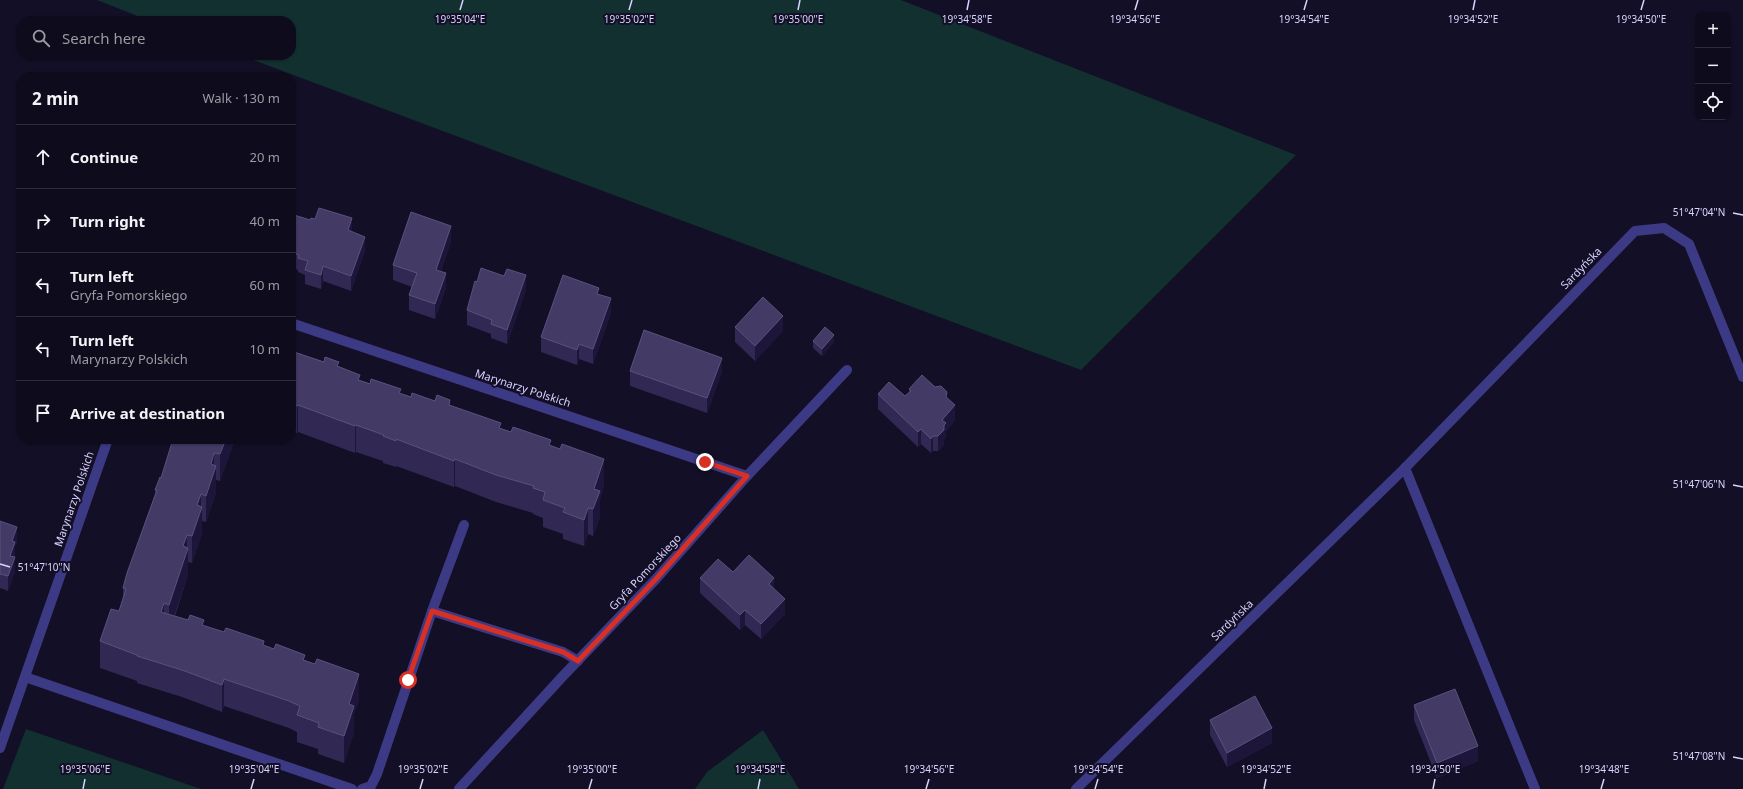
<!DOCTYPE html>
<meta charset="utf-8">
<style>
body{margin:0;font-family:"Noto Sans",sans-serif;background:#1c1929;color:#f1f3f6}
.controls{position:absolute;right:12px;top:12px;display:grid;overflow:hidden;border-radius:8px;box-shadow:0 1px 3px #0004}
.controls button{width:36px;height:36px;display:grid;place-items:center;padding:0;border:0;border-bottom:1px solid #2e2b3b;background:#0e0b1c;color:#f1f3f6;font:20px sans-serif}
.stop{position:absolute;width:12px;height:12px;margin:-9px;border:3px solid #d93025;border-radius:50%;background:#fff}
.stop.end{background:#d93025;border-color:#fff;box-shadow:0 1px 4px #0008}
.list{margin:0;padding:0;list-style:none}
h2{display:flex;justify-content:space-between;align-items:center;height:52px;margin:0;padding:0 16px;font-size:17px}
h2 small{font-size:13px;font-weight:400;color:#9b9ba3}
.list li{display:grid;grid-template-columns:26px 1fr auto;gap:12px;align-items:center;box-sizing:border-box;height:64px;padding:0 16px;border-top:1px solid #2e2b3b}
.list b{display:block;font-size:15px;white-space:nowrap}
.list p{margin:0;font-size:13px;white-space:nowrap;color:#9b9ba3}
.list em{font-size:13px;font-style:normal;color:#9b9ba3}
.icon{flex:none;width:22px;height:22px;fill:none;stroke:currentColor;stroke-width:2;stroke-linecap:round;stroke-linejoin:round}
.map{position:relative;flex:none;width:1743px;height:789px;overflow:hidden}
.search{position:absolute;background:#0e0b1c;box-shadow:0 1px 3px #0004;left:16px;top:16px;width:280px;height:44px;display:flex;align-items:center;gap:10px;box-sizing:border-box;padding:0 14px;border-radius:16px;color:#9b9ba3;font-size:15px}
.panel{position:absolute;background:#0e0b1c;box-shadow:0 1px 3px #0004;left:16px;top:72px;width:280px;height:372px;border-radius:16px}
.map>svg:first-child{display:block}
.green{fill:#12302f}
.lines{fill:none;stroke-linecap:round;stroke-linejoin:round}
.lane{stroke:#3d3a85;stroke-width:10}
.street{stroke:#3d3a85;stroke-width:10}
.wall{fill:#312854}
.shaded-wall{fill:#1d163a}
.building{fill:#433a66;stroke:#5a527e}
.route{stroke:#d93025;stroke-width:5}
.ticks{fill:none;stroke:#d9d4ff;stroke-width:1.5}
.labels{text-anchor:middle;stroke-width:4;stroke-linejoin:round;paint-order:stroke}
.street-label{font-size:11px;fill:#d9d4ff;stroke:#130f26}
.ticks-label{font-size:10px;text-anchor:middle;fill:#d9d4ff;stroke:#130f26;stroke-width:4;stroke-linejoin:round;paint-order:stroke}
</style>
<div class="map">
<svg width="1743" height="789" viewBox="0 0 1743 789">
<rect width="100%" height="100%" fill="#130f26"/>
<g class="green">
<polygon points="97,0 901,0 1296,155 1081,370 240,55 291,55 291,21 150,21"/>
<polygon points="26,729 201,789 3,789"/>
<polygon points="763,730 799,789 695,789 707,772"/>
</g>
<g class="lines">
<g class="lane">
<polyline points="432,611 464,525"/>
<polyline points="25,677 352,789"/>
<polyline points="362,789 371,786 377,774 432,611 563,652 578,661"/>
</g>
<g class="street">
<polyline points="291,323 747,476"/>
<polyline points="1405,468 1535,789"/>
<polyline points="0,748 108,439"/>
<polyline points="459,789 563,676 656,579 747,476 847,370"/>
<polyline points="1076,789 1405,468 1635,231 1664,228 1689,244 1743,377"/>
</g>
</g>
<g class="wall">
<polygon points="291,214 310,220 352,232 365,251 351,291 323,281 321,289 305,284 305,275 298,272 298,270 291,267"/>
<polygon points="451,241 441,271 446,288 435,319 409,310 409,295 412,287 393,280 393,265"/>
<polygon points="526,290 507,344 491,338 491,334 467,325 467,310"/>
<polygon points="599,294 611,313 593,364 579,359 577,365 541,352 541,337"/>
<polygon points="735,327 783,331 755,361 735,342"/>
<polygon points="813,341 834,342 822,356 813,348"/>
<polygon points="291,351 339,367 360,380 411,397 450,406 501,429 551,445 604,485 600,500 600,517 593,536 588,534 584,546 563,539 563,534 543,527 543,518 533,514 533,513 496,502 455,486 454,487 396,466 396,467 383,463 383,461 356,452 355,453 298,432 297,433 291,431"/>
<polygon points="630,371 722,372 707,413 630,386"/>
<polygon points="909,389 947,397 955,420 946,431 946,438 944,439 944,445 938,451 933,451 931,453 921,444 918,447 878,409 878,394 905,396 909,392"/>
<polygon points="235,439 220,481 216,480 216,493 206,522 202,521 202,534 192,563 188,562 188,575 175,616 264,646 305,660 359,700 354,714 354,732 344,763 318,754 318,749 297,742 297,732 289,728 224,706 222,712 182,697 137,683 137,681 100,668 100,641 119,611 123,600 123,588 155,494 155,490 161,478"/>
<polygon points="0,521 17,541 15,546 15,572 8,591 0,588"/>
<polygon points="733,572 774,589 785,614 761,639 745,625 740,630 700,593 700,578"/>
<polygon points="1414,705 1478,761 1437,778 1414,720"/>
<polygon points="1210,720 1272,743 1227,767 1210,735"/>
</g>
<g class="shaded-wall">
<polygon points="352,218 352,233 348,230"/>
<polygon points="451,226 451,241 436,285 436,270"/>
<polygon points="365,237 365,251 351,291 351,276"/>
<polygon points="323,266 323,281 321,289 321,275"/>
<polygon points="446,273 446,288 435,319 435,304"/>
<polygon points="526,275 526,290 507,344 507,330"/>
<polygon points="611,298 611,313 593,364 593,349"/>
<polygon points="783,316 783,331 755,361 755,346"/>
<polygon points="834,335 834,342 822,356 822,349"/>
<polygon points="579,344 579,359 577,365 577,350"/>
<polygon points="722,358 722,372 707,413 707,398"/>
<polygon points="298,405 298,432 297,433 297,406"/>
<polygon points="955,405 955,420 946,431 946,438 944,439 944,445 938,451 938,436 942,420"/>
<polygon points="356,425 356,452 355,453 355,426"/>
<polygon points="921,429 921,444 918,447 918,432"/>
<polygon points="933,436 933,451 931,453 931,439"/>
<polygon points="226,439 235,439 220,481 220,454"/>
<polygon points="214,453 214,472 216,466 216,493 206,522 206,496 211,464"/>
<polygon points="455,459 455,486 454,487 454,461"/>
<polygon points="604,459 604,485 600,500 600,517 593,536 593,509 594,489"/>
<polygon points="201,494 201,512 202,507 202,534 192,563 192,536 197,505"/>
<polygon points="588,508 588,534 584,546 584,520"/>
<polygon points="17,527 17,541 15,546 15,557 14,559 15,557 15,572 8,591 8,576 12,541"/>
<polygon points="187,535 187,554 188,548 188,575 169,631 169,605 183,546"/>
<polygon points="774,578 774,593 769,584"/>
<polygon points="785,599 785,614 761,639 761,624"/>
<polygon points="164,603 164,629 161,612"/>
<polygon points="745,610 745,625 740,630 740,615"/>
<polygon points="359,674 359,700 354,714 354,732 344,763 344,736 349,704"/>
<polygon points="224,679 224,706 222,712 222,685"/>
<polygon points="1272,728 1272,743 1227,767 1227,753"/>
<polygon points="1478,746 1478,761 1437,778 1437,763"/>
</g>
<g class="building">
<polygon points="319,208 352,218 348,230 365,237 351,276 323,266 321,275 305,270 308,261 298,258 299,255 291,253 291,214 310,220 311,218 315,219"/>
<polygon points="411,212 451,226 436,270 446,273 435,304 409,295 417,273 393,265"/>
<polygon points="481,268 504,276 507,269 526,275 507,330 491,324 492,320 467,310 475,281 477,282"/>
<polygon points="563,275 599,288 597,294 611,298 593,349 579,344 577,350 541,337"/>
<polygon points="763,297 783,316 755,346 735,327"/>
<polygon points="825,327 834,335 822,349 813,341"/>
<polygon points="644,330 722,358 707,398 630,371"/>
<polygon points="291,351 324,362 325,357 339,362 337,366 360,375 358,380 370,384 371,379 401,389 399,393 411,397 412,393 435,401 437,395 450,400 449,405 501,423 499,428 511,432 513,427 551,440 549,445 560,449 562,444 604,459 594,489 600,491 593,509 588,508 584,520 563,512 565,508 543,500 545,492 533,488 534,486 496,475 455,459 454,461 396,439 396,441 383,436 384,435 356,425 355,426 298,405 297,406 291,404"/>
<polygon points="922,375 935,387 941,386 947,392 946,397 955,405 942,420 946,423 944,425 944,430 938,436 933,436 931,439 921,429 918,432 878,394 889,382 905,396 911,391 909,389"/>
<polygon points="173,439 226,439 220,454 214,453 211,464 216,466 206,496 201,494 197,505 202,507 192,536 187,535 183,546 188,548 169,605 164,603 161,612 188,620 190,615 204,620 202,625 224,632 226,628 264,641 263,645 274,649 276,644 305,655 303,660 315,664 317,659 359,674 349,704 354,706 344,736 318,727 319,723 297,715 300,706 289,701 224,679 222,685 182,670 137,656 137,655 100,641 111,609 119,611 126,589 123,588 127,573 157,490 155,490 160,477 161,478"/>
<polygon points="0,521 17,527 12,541 15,542 10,556 15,557 8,576 0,574"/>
<polygon points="749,555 774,578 769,584 785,599 761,624 745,610 740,615 700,578 718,559 733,572"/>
<polygon points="1455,689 1478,746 1437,763 1414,705"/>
<polygon points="1255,696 1272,728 1227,753 1210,720"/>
</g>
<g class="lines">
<polyline class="route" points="408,680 432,611 563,652 578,661 656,579 747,476 705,462"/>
</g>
<path class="ticks" d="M460,10L463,0M629,10L632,0M798,10L800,0M967,10L969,0M1135,10L1138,0M1304,10L1307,0M1473,10L1475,0M1641,10L1644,0M1733,213L1743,215M1733,485L1743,487M0,564L10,567M1733,757L1743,759M83,789L85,779M251,789L254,779M420,789L423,779M589,789L592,779M758,789L760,779M926,789L929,779M1095,789L1098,779M1264,789L1266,779M1433,789L1435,779M1601,789L1604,779"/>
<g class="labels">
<g class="street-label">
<text transform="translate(1581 268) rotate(-46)" y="4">Sardyńska</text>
<text transform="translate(523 388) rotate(18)" y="4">Marynarzy Polskich</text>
<text transform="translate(74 499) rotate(-71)" y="4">Marynarzy Polskich</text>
<text transform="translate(645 572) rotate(-47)" y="4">Gryfa Pomorskiego</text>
<text transform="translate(1232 620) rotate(-44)" y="4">Sardyńska</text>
</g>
</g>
<g class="ticks-label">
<text x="460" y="23">19°35'04"E</text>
<text x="629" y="23">19°35'02"E</text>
<text x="798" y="23">19°35'00"E</text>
<text x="967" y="23">19°34'58"E</text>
<text x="1135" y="23">19°34'56"E</text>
<text x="1304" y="23">19°34'54"E</text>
<text x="1473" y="23">19°34'52"E</text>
<text x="1641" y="23">19°34'50"E</text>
<text x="1699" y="216">51°47'04"N</text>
<text x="1699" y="488">51°47'06"N</text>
<text x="44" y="571">51°47'10"N</text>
<text x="1699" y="760">51°47'08"N</text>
<text x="85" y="773">19°35'06"E</text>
<text x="254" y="773">19°35'04"E</text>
<text x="423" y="773">19°35'02"E</text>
<text x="592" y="773">19°35'00"E</text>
<text x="760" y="773">19°34'58"E</text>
<text x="929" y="773">19°34'56"E</text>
<text x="1098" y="773">19°34'54"E</text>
<text x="1266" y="773">19°34'52"E</text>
<text x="1435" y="773">19°34'50"E</text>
<text x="1604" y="773">19°34'48"E</text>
</g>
</svg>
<div class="controls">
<button>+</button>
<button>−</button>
<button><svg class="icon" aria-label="locate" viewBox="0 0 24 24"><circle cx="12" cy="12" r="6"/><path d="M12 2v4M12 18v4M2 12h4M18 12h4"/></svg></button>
</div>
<div class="stop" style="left:408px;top:680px"></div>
<div class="stop end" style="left:705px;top:462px"></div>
<div class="search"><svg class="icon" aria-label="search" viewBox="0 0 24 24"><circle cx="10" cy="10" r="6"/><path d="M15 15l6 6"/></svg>Search here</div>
<section class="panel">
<h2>2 min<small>Walk · 130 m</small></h2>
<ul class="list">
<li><svg class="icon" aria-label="ahead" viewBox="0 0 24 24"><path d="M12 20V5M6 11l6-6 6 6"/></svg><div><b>Continue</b></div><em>20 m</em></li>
<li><svg class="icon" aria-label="right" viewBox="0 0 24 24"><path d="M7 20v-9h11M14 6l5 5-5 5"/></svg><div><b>Turn right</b></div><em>40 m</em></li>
<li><svg class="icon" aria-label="left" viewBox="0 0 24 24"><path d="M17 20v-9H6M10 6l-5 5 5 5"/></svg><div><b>Turn left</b><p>Gryfa Pomorskiego</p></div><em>60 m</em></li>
<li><svg class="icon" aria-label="left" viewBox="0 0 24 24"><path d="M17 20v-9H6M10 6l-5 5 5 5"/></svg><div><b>Turn left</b><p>Marynarzy Polskich</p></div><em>10 m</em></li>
<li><svg class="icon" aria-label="arrive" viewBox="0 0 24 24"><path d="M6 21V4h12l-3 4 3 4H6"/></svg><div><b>Arrive at destination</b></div></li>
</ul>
</section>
</div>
